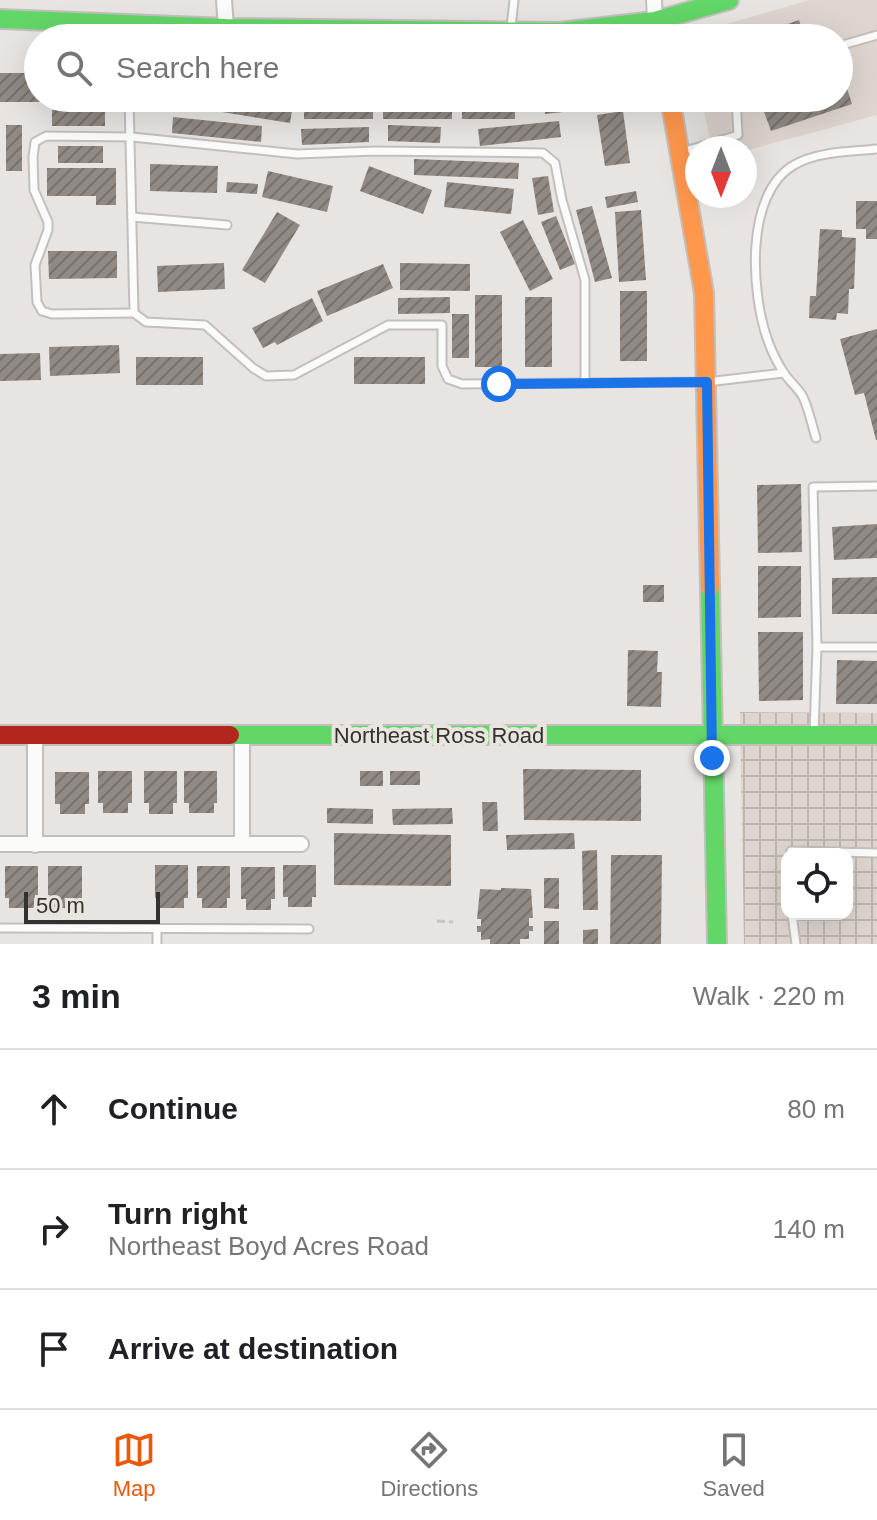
<!DOCTYPE html>
<meta charset="utf-8">
<style>
body{margin:0;font-family:Helvetica,sans-serif;background:#f2f2f2;color:#202124}
.controls{position:absolute;right:24px;bottom:24px;display:grid;overflow:hidden;border-radius:16px;box-shadow:0 8px 32px #0002}
.controls button{width:72px;height:72px;display:grid;place-items:center;padding:0;border:0;border-bottom:2px solid #e0e0e0;background:#fff;color:#202124;font:40px sans-serif}
.compass{position:absolute;left:685px;top:136px;width:72px;height:72px;border-radius:50%;background:#fff;box-shadow:0 8px 32px #0002;rotate:180deg}
.scale{position:absolute;left:24px;bottom:20px;width:136px;box-sizing:border-box;padding-left:8px;border:4px solid #34322f;border-top:0;font-size:22px;line-height:28px;white-space:nowrap;color:#34322f;-webkit-text-stroke:6px #eae4de;paint-order:stroke}
.stop{position:absolute;width:24px;height:24px;margin:-18px;border:6px solid #1a73e8;border-radius:50%;background:#fff}
.stop.end{background:#1a73e8;border-color:#fff;box-shadow:0 2px 8px #0008}
.list{margin:0;padding:0;list-style:none}
h2{display:flex;justify-content:space-between;align-items:center;height:104px;margin:0;padding:0 32px;font-size:34px}
h2 small{font-size:26px;font-weight:400;color:#757577}
.list li{display:grid;grid-template-columns:52px 1fr auto;gap:24px;align-items:center;box-sizing:border-box;height:120px;padding:0 32px;border-top:2px solid #e0e0e0}
.list b{display:block;font-size:30px;white-space:nowrap}
.list p{margin:0;font-size:26px;white-space:nowrap;color:#757577}
.list em{font-size:26px;font-style:normal;color:#757577}
.icon{flex:none;width:44px;height:44px;fill:none;stroke:currentColor;stroke-width:2;stroke-linecap:round;stroke-linejoin:round}
.map{position:relative;flex:none;width:877px;height:944px;overflow:hidden}
.search{position:absolute;background:#fff;box-shadow:0 8px 32px #0002;left:24px;right:24px;top:24px;height:88px;display:flex;align-items:center;gap:20px;box-sizing:border-box;padding:0 28px;border-radius:44px;color:#757577;font-size:30px}
.sheet{height:464px;background:#fff}
nav{display:flex;justify-content:space-around;align-items:center;box-sizing:border-box;height:112px;border-top:2px solid #e0e0e0;background:#fff;font-size:22px;color:#757577}
nav a{display:grid;justify-items:center;gap:4px}
nav .on{color:#ea580c}
.map>svg:first-child{display:block}
.built{fill:#ddd5ce}
.industrial{fill:url(#industrial-grid);fill-rule:evenodd}
.building{fill:url(#building-hatch)}
.lines{fill:none;stroke-linecap:round;stroke-linejoin:round}
.lane-casing{stroke:#c2bfbd;stroke-width:11}
.street-casing{stroke:#c2bfbd;stroke-width:18}
.fast-casing{stroke:#c2bfbd;stroke-width:22}
.slow-casing{stroke:#c2bfbd;stroke-width:22}
.jam-casing{stroke:#c2bfbd;stroke-width:22}
.path{stroke:#c6c5c3;stroke-width:3;stroke-dasharray:8 4;stroke-linecap:butt}
.lane{stroke:#fbfbfa;stroke-width:7}
.street{stroke:#fbfbfa;stroke-width:14}
.fast{stroke:#63d668;stroke-width:18}
.slow{stroke:#ff974d;stroke-width:18}
.jam{stroke:#b3261e;stroke-width:18}
.route{stroke:#1a73e8;stroke-width:10}
.labels{text-anchor:middle;stroke-width:8;stroke-linejoin:round;paint-order:stroke}
.street-label{font-size:22px;fill:#34322f;stroke:#eae4de}
</style>
<div class="map">
<svg width="877" height="944" viewBox="0 0 877 944">
<defs>
<pattern id="industrial-grid" width="8" height="8" patternUnits="userSpaceOnUse" patternTransform="scale(2)"><rect width="8" height="8" fill="#ddd5ce"/><path d="M0 4h8M4 0v8" fill="none" stroke="#beb7b1"/></pattern>
<pattern id="building-hatch" width="6" height="6" patternUnits="userSpaceOnUse" patternTransform="scale(2)"><rect width="6" height="6" fill="#908984"/><path d="M-1 1l2-2M0 6l6-6M5 7l2-2" fill="none" stroke="#76716c"/></pattern>
</defs>
<rect width="100%" height="100%" fill="#e7e4e1"/>
<polygon class="built" points="810,0 877,0 877,115 745,151 745,148 712,148 701,98 839,98 839,38 703,38 712,28"/>
<path class="industrial" d="M740,712L877,713V944H744ZM787,854H847V914H787Z"/>
<g class="building">
<polygon points="799,20 805,38 749,38"/>
<polygon points="840,66 852,104 771,131 759,98 839,98"/>
<polygon points="0,73 38,73 38,98 47,98 47,102 0,102"/>
<rect x="54" y="98" width="49" height="3"/>
<polygon points="151,98 220,98 220,112 151,110"/>
<polygon points="225,98 294,98 290,123 222,112"/>
<rect x="304" y="98" width="69" height="21"/>
<rect x="383" y="98" width="69" height="21"/>
<rect x="462" y="98" width="53" height="21"/>
<polygon points="544,98 597,98 598,108 545,114"/>
<rect x="52" y="110" width="53" height="16"/>
<polygon points="623,111 630,163 605,166 597,115"/>
<polygon points="173,117 262,126 261,142 172,133"/>
<polygon points="559,121 561,137 480,146 478,129"/>
<rect x="6" y="125" width="16" height="46"/>
<polygon points="388,125 441,127 440,143 388,141"/>
<polygon points="369,127 369,142 302,145 301,129"/>
<rect x="58" y="146" width="45" height="17"/>
<polygon points="414,159 519,163 518,179 414,175"/>
<polygon points="150,164 218,166 217,193 150,191"/>
<polygon points="369,166 432,190 423,214 360,191"/>
<polygon points="47,168 116,168 116,205 96,205 96,196 47,196"/>
<polygon points="268,171 333,186 327,212 262,197"/>
<polygon points="548,176 554,212 538,215 532,178"/>
<polygon points="227,182 258,184 257,194 226,192"/>
<polygon points="447,182 514,189 511,214 444,207"/>
<polygon points="636,191 638,202 607,208 605,197"/>
<polygon points="856,201 877,201 877,239 866,239 866,229 856,229"/>
<polygon points="592,206 612,278 595,282 576,210"/>
<polygon points="641,210 646,280 619,282 615,212"/>
<polygon points="277,212 300,225 265,283 242,270"/>
<polygon points="556,216 575,264 560,270 541,222"/>
<polygon points="523,220 553,279 530,291 500,232"/>
<polygon points="820,229 842,230 842,237 856,238 854,289 849,289 848,314 837,313 836,320 809,318 810,296 816,296"/>
<polygon points="48,251 117,251 117,278 49,279"/>
<polygon points="224,263 225,289 158,292 157,266"/>
<polygon points="400,263 470,264 470,291 400,290"/>
<polygon points="383,264 393,288 327,316 317,291"/>
<rect x="620" y="291" width="27" height="70"/>
<rect x="475" y="295" width="27" height="72"/>
<polygon points="450,297 450,313 398,314 398,298"/>
<rect x="525" y="297" width="27" height="70"/>
<polygon points="312,298 323,321 277,345 275,342 263,348 252,328"/>
<rect x="452" y="314" width="17" height="44"/>
<polygon points="877,329 877,440 876,440 864,393 855,395 840,339"/>
<polygon points="119,345 120,373 50,376 49,347"/>
<polygon points="40,353 41,380 0,381 0,354"/>
<rect x="136" y="357" width="67" height="28"/>
<rect x="354" y="357" width="71" height="27"/>
<polygon points="801,484 802,552 758,553 757,485"/>
<polygon points="877,524 877,558 834,560 832,527"/>
<polygon points="758,566 801,566 801,617 758,618"/>
<polygon points="877,577 877,614 832,614 832,578"/>
<rect x="643" y="585" width="21" height="17"/>
<polygon points="758,632 803,632 803,700 759,701"/>
<polygon points="628,650 658,651 657,672 662,672 661,707 627,706"/>
<polygon points="837,660 877,661 877,704 836,704"/>
<polygon points="523,769 641,770 641,821 524,820"/>
<polygon points="98,771 132,771 132,803 128,803 128,813 103,813 103,803 98,803"/>
<polygon points="144,771 177,771 177,803 173,803 173,814 149,814 149,803 144,803"/>
<polygon points="184,771 217,771 217,803 214,803 214,813 189,813 189,803 184,803"/>
<rect x="360" y="771" width="23" height="15"/>
<rect x="390" y="771" width="30" height="14"/>
<polygon points="55,772 89,772 89,804 85,804 85,814 60,814 60,804 55,804"/>
<polygon points="482,802 497,802 498,831 483,831"/>
<polygon points="327,808 373,809 373,824 327,823"/>
<polygon points="452,808 453,824 393,825 392,809"/>
<polygon points="334,833 451,835 451,886 334,885"/>
<polygon points="574,833 575,849 507,850 506,835"/>
<polygon points="597,850 598,910 583,910 582,851"/>
<polygon points="611,855 662,855 661,944 610,944"/>
<polygon points="155,865 188,865 188,898 184,898 184,908 159,908 159,898 155,898"/>
<polygon points="283,865 316,865 316,897 312,897 312,907 288,907 288,897 283,897"/>
<polygon points="5,866 38,866 38,898 34,898 34,908 9,908 9,898 5,898"/>
<polygon points="48,866 82,866 82,898 78,898 78,908 53,908 53,898 48,898"/>
<polygon points="197,866 230,866 230,898 227,898 227,908 202,908 202,898 197,898"/>
<polygon points="241,867 275,867 275,899 271,899 271,910 246,910 246,899 241,899"/>
<polygon points="544,878 559,878 559,909 544,908"/>
<polygon points="501,888 531,889 533,918 529,918 529,926 533,926 533,931 529,931 529,939 520,939 520,944 490,944 490,939 481,940 481,932 477,932 477,926 481,926 481,919 477,919 480,889 501,890"/>
<rect x="544" y="921" width="15" height="23"/>
<polygon points="598,929 598,944 583,944 583,930"/>
</g>
<g class="lines">
<g class="lane-casing">
<g id="lane">
<polyline points="511,27 514,0"/>
<polyline points="839,46 877,35"/>
<polyline points="129,98 134,313 146,322 205,325 253,368 266,376 294,375 388,325 442,325 442,366 448,379 462,384 707,382 784,373"/>
<polyline points="682,152 738,135 736,98"/>
<polyline points="132,217 227,225"/>
<polyline points="134,313 52,314 42,311 37,302 35,265 48,230 48,222 34,190 33,157 35,142 46,136 132,137 297,154 375,151 543,153 555,163 562,200 585,280 585,382"/>
<path d="M816,438C812,425 809,410 803,397C799,389 790,382 784,373C778,364 772,352 768,341C751,294 744,194 794,165C818,151 850,152 877,149"/>
<polyline points="817,647 813,487 877,486"/>
<polyline points="814,733 817,647 877,647"/>
<polyline points="791,851 877,853"/>
<polyline points="792,914 796,944"/>
<polyline points="0,928 309,929"/>
<polyline points="157,929 157,944"/>
</g>
</g>
<g class="street-casing">
<g id="street">
<polyline points="224,0 226,28"/>
<polyline points="654,0 655,21"/>
<polyline points="242,736 242,844"/>
<polyline points="0,844 301,844"/>
<polyline points="35,845 35,736"/>
</g>
</g>
<g class="fast-casing">
<g id="fast">
<polyline points="0,19 226,28 560,32 655,21 729,0"/>
<polyline points="710,587 717,944"/>
<polyline points="230,735 877,735"/>
</g>
</g>
<g class="slow-casing">
<polyline id="slow" points="670,98 704,293 710,587"/>
</g>
<g class="jam-casing">
<polyline id="jam" points="0,735 230,735"/>
</g>
<polyline class="path" points="437,921 453,922"/>
<use href="#lane" class="lane"/>
<use href="#street" class="street"/>
<use href="#fast" class="fast"/>
<use href="#slow" class="slow"/>
<use href="#jam" class="jam"/>
</g>
<g class="lines">
<polyline class="route" points="499,384 707,382 712,758"/>
</g>
<g class="labels">
<g class="street-label">
<text x="439" y="743">Northeast Ross Road</text>
</g>
</g>
</svg>
<div class="controls">
<button><svg class="icon" aria-label="locate" viewBox="0 0 24 24"><circle cx="12" cy="12" r="6"/><path d="M12 2v4M12 18v4M2 12h4M18 12h4"/></svg></button>
</div>
<svg class="compass" viewBox="-18 -18 36 36"><path d="M0-13l5 13h-10z" fill="#e53935"/><path d="M0 13l5-13h-10z" fill="#757577"/></svg>
<div class="scale">50 m</div>
<div class="stop" style="left:499px;top:384px"></div>
<div class="stop end" style="left:712px;top:758px"></div>
<div class="search"><svg class="icon" aria-label="search" viewBox="0 0 24 24"><circle cx="10" cy="10" r="6"/><path d="M15 15l6 6"/></svg>Search here</div>
</div>
<section class="sheet">
<h2>3 min<small>Walk · 220 m</small></h2>
<ul class="list">
<li><svg class="icon" aria-label="ahead" viewBox="0 0 24 24"><path d="M12 20V5M6 11l6-6 6 6"/></svg><div><b>Continue</b></div><em>80 m</em></li>
<li><svg class="icon" aria-label="right" viewBox="0 0 24 24"><path d="M7 20v-9h11M14 6l5 5-5 5"/></svg><div><b>Turn right</b><p>Northeast Boyd Acres Road</p></div><em>140 m</em></li>
<li><svg class="icon" aria-label="arrive" viewBox="0 0 24 24"><path d="M6 21V4h12l-3 4 3 4H6"/></svg><div><b>Arrive at destination</b></div></li>
</ul>
</section>
<nav>
<a class="on"><svg class="icon" aria-label="map" viewBox="0 0 24 24"><path d="M3 6l6-2 6 2 6-2v14l-6 2-6-2-6 2zM9 4v14M15 6v14"/></svg>Map</a>
<a><svg class="icon" aria-label="directions" viewBox="0 0 24 24"><path d="M12 3l9 9-9 9-9-9zM9 14v-3h6M13 9l2 2-2 2"/></svg>Directions</a>
<a><svg class="icon" aria-label="saved" viewBox="0 0 24 24"><path d="M7 4h10v16l-5-4-5 4z"/></svg>Saved</a>
</nav>
